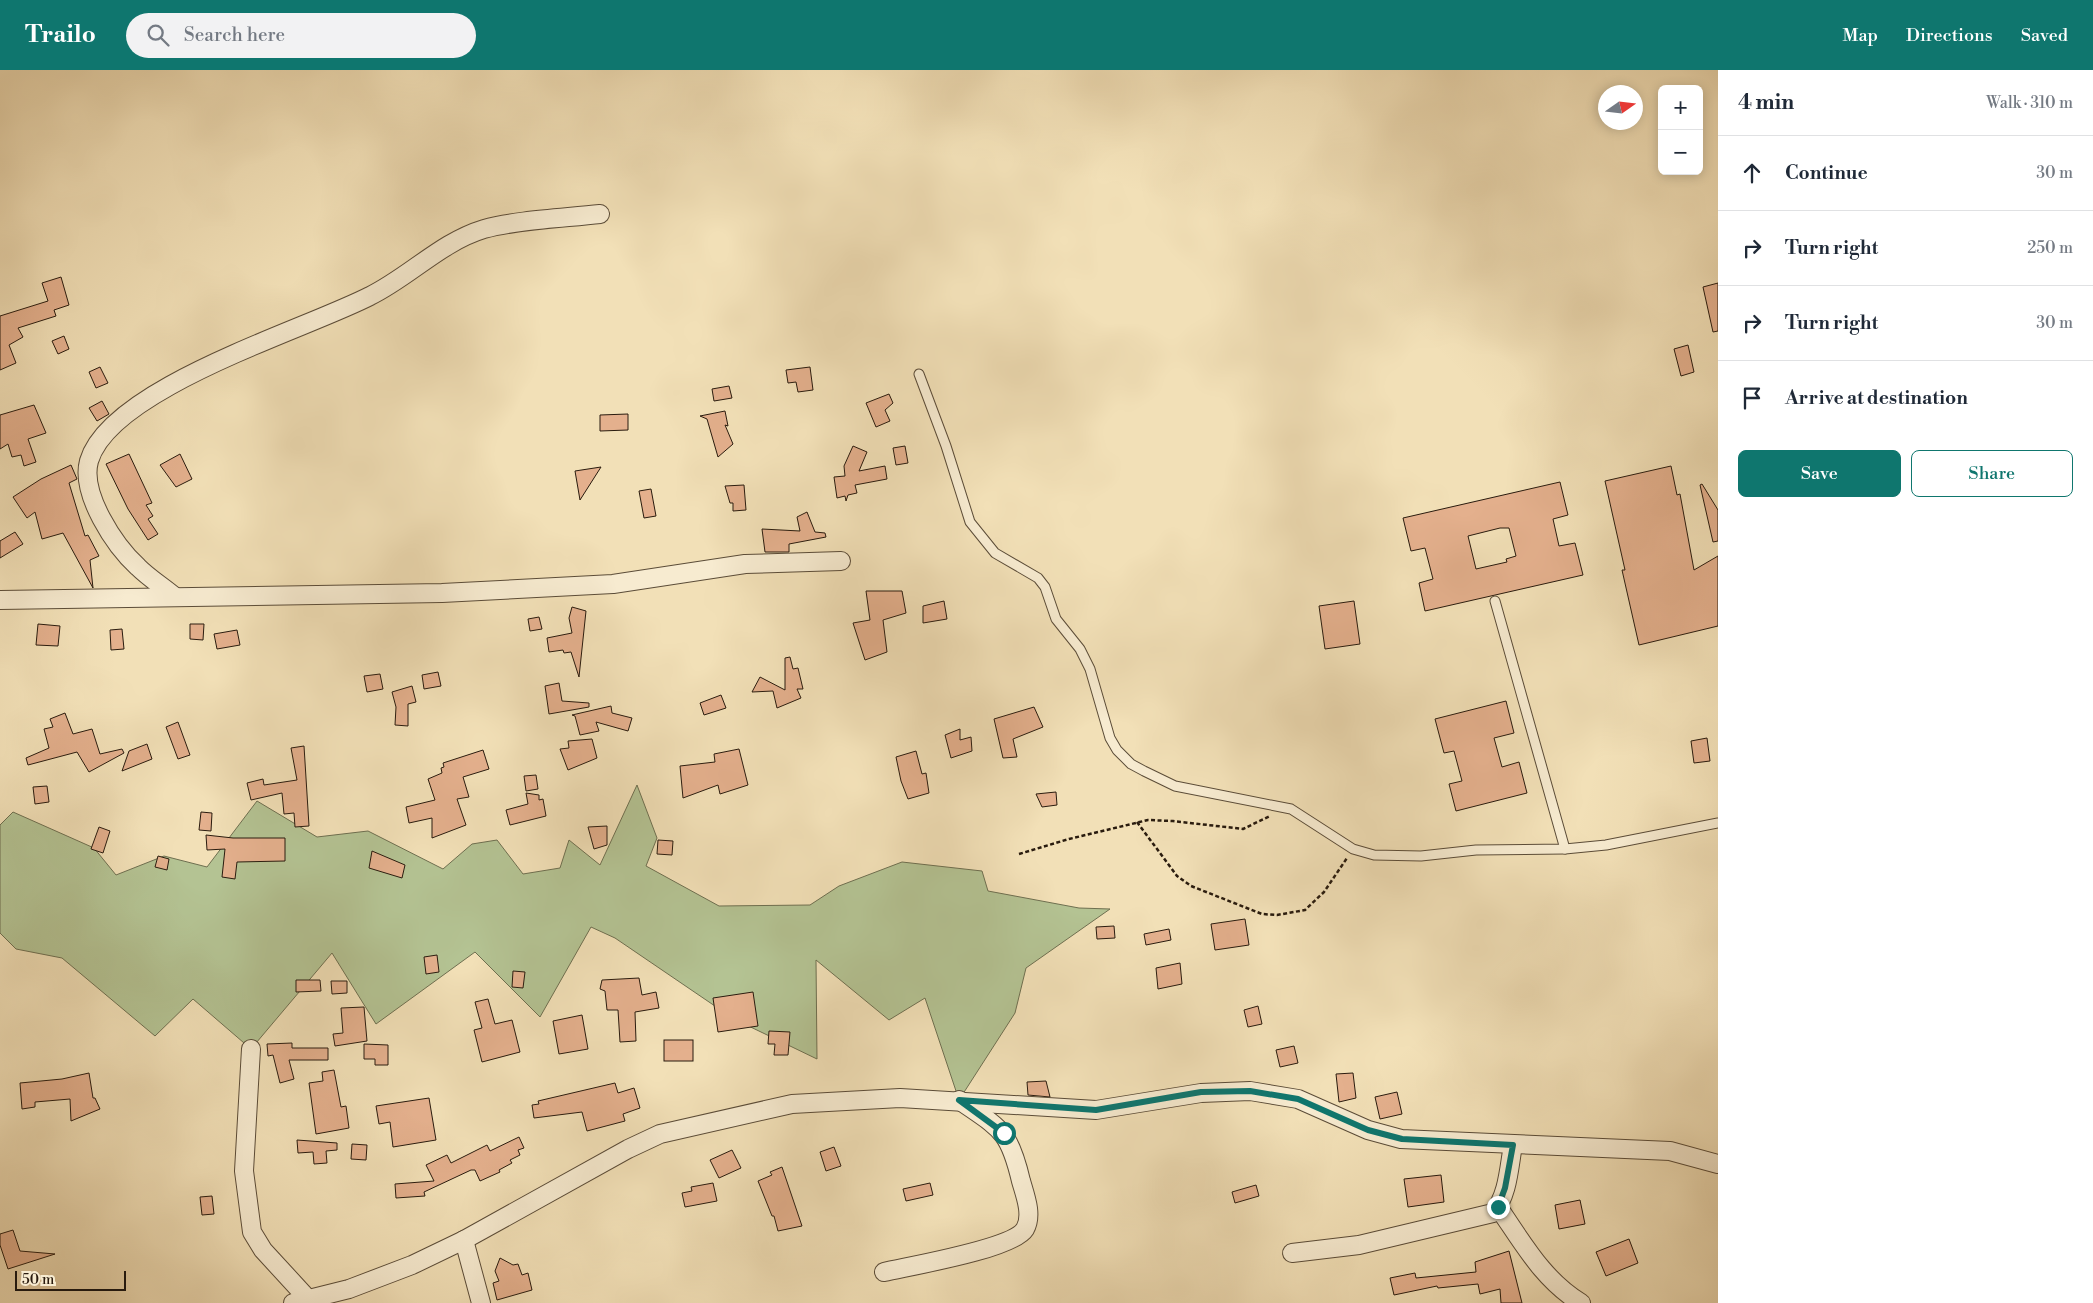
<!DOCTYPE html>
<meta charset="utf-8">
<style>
body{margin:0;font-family:"Libre Bodoni",serif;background:#f2f2f3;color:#1f2937}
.controls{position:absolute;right:15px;top:15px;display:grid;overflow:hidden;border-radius:8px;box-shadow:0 2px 12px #0003}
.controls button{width:45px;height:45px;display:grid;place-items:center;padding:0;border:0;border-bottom:1px solid #e0e1e3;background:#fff;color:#1f2937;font:25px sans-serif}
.compass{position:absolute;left:1598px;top:15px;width:45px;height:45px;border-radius:50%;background:#fff;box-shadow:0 2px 12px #0003;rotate:76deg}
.scale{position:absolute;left:15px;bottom:12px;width:111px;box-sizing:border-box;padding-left:5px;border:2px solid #291b0e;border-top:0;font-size:14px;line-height:18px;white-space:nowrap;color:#291b0e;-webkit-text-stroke:4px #f7ebd0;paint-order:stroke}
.stop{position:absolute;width:15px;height:15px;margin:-11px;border:4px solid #0f766e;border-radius:50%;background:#fff}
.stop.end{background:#0f766e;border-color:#fff;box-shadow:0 1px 5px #0008}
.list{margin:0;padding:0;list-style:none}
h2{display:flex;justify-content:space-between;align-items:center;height:65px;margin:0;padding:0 20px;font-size:21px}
h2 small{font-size:16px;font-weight:400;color:#747a83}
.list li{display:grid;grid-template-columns:32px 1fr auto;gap:15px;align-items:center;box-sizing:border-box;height:75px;padding:0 20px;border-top:1px solid #e0e1e3}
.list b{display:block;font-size:19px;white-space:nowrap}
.list em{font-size:16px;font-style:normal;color:#747a83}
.actions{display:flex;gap:10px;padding:15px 20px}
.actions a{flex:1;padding:11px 0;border:1px solid #0f766e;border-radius:8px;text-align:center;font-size:18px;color:#0f766e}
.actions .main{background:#0f766e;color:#fff}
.icon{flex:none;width:28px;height:28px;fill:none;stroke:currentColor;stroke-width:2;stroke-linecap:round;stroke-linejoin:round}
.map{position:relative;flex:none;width:1718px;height:1233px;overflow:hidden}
header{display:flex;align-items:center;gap:30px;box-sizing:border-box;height:70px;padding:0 25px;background:#0f766e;color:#fff}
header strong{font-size:24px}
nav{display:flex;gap:28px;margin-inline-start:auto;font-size:18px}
.search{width:350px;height:45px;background:#f2f2f3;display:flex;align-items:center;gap:12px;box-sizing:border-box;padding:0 18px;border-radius:28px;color:#747a83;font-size:19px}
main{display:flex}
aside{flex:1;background:#fff}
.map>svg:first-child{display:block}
.green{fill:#b4c393;stroke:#6e6f50}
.building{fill:#e4b08d;stroke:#291b0e;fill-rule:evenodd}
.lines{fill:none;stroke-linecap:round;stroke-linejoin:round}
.service-casing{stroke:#5b4c38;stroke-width:11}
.minor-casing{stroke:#5b4c38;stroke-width:20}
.path{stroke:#291b0e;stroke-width:2.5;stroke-dasharray:4 2.5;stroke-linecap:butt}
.service{stroke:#f7ebd0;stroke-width:9}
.minor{stroke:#f7ebd0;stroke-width:18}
.route{stroke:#0f766e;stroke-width:6}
</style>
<header>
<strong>Trailo</strong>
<div class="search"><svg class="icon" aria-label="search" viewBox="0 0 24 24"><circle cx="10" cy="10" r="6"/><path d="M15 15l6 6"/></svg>Search here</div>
<nav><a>Map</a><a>Directions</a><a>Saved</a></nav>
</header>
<main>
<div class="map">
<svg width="1718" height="1233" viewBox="0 0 1718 1233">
<rect width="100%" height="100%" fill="#f2e0b7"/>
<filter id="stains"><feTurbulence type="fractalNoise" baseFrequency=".004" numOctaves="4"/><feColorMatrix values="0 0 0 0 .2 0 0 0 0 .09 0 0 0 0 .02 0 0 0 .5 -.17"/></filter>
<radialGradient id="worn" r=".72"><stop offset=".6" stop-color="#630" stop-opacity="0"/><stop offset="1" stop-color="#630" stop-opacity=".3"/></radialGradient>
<polygon class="green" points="637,715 657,768 646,796 719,836 810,835 839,816 902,792 982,801 988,821 1079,838 1110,839 1026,898 1015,943 959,1030 925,928 889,950 816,890 817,989 734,949 615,868 591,857 540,947 475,882 376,954 332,883 251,979 193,929 155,966 62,888 16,879 0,863 0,755 13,742 94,778 116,805 164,786 207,797 257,731 317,767 368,761 443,799 472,774 497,770 523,804 560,798 569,770 600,795"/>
<g class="building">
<polygon points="61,207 69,235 54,240 56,246 18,258 23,267 9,275 16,293 0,300 0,246 48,231 42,213"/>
<polygon points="1718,213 1718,261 1713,262 1703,217"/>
<polygon points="64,266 69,279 58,284 52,271"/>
<polygon points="1688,275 1694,302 1681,306 1674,279"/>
<polygon points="100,297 108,313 96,318 89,302"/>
<polygon points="810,297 813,320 798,322 796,312 788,313 786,300"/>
<polygon points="729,316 732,328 714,331 712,319"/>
<polygon points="889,324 893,333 885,340 890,351 876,357 866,333"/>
<polygon points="102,331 109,344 97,351 89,338"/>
<polygon points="34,335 46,363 28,369 36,392 24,396 21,385 12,387 8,374 0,379 0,345"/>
<polygon points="725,341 728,356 725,355 733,374 718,387 707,349 700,346"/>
<polygon points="628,344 628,360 600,361 600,345"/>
<polygon points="853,376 867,382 859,401 885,396 887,409 855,415 857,423 848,425 846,431 845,426 837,428 834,407 845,406 844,396"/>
<polygon points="905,376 908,393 896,395 893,378"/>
<polygon points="129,384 152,433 146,435 153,446 148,449 158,464 148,470 128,439 106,394"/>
<polygon points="180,384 192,409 176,417 160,395"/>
<polygon points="71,395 77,409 69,413 85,466 88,465 99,486 90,490 93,518 63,463 42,469 35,442 27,448 13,427 41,409"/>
<polygon points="1671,396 1677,425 1680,424 1694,500 1718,486 1718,556 1639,575 1622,500 1625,500 1605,411"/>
<polygon points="601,397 580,430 575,401"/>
<path d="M1560,412L1568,445L1553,449L1559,476L1575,473L1583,505L1425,541L1419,513L1433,509L1425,478L1411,481L1403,448ZM1500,458H1509L1516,486L1506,489L1507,492L1476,499L1468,466Z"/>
<polygon points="1702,414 1718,440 1718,471 1713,472 1700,415"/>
<polygon points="744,415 746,440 733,441 733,433 730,433 725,416"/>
<polygon points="651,419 656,446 644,448 639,421"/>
<polygon points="807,442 815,462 825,463 826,467 789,474 789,482 765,482 762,459 800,461 797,447"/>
<polygon points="15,462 23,474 0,488 0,471"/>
<polygon points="866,521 902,521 906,543 883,550 887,582 865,590 853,553 870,550"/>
<polygon points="944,531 947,549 923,553 923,536"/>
<polygon points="1354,531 1360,574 1325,579 1319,536"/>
<polygon points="572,537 586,541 579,607 571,582 564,583 563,580 549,582 547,568 572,563 569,548"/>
<polygon points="539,547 542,559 530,561 528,549"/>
<polygon points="38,554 60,556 58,576 36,575"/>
<polygon points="190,554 204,554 203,570 190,569"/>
<polygon points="122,559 124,579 111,580 110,560"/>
<polygon points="237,560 240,575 217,579 214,564"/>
<polygon points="790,587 793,599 798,598 803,619 797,619 801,628 777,638 773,621 752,622 760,607 785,620 785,588"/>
<polygon points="438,602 441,616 424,619 422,605"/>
<polygon points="380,604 383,619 367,622 364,606"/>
<polygon points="559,613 562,631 589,633 589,637 549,644 545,616"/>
<polygon points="412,616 416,632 408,634 408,656 395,655 396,637 392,622"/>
<polygon points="721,625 726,638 704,645 700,633"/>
<polygon points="1506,631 1514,663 1494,668 1502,697 1519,692 1527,723 1456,741 1449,714 1462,711 1454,681 1444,683 1435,649"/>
<polygon points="611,636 612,643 632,648 628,661 596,652 599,661 580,665 575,646 572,645"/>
<polygon points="1034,637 1043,657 1013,669 1017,687 1003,688 994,649"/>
<polygon points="65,643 73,664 92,659 100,684 122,679 124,683 89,702 77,682 28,695 26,688 49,678 44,659 53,657 50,649"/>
<polygon points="178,652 190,685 178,689 166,657"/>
<polygon points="960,659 960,670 971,667 972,681 951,688 945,665"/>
<polygon points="1707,668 1710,691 1694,693 1691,671"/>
<polygon points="592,669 597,688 568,700 560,679 569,678 568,671"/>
<polygon points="147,674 152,689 122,701 129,681"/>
<polygon points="304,676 309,756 295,757 294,743 284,744 282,723 251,730 247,713 263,709 264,715 297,710 291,678"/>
<polygon points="739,679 748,715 720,724 718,715 683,728 680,696 715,692 714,684"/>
<polygon points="483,680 489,699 463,707 469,727 457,729 466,755 432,768 432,748 409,753 406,737 435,730 428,709 442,703 441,698 444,697 443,693"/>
<polygon points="916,681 922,704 926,703 929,723 908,729 901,711 896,687"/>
<polygon points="536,705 538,719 526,721 524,706"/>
<polygon points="47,716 49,732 35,734 33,717"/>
<polygon points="1056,722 1057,735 1042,737 1036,724"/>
<polygon points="526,723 539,725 539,730 543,729 546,746 510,755 506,740 528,734"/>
<polygon points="201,742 212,743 211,761 199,760"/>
<polygon points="607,756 607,775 594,779 588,757"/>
<polygon points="99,757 110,761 103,783 91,779"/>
<polygon points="206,765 233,768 285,768 285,791 237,792 235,809 222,807 225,779 207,780"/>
<polygon points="658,770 673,771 672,785 657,784"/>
<polygon points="372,781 405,795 402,808 369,798"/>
<polygon points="158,786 169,789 167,800 155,797"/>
<polygon points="1245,849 1249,875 1215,880 1211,854"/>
<polygon points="1114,856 1115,868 1097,869 1096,857"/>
<polygon points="1169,859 1171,870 1146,875 1144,864"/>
<polygon points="437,885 439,902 426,904 424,887"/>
<polygon points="1180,893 1182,914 1158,919 1156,898"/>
<polygon points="513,901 525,902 523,918 512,917"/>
<polygon points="639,908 642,925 656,922 659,938 635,942 636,971 620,972 618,940 607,940 605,921 600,919 602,910"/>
<polygon points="296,910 320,910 321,921 296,922"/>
<polygon points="331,911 347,911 347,923 332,924"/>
<polygon points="753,922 758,956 718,962 713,928"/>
<polygon points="488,929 495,954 512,950 520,982 482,992 474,960 482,958 475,932"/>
<polygon points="1258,936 1262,954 1248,957 1244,940"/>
<polygon points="364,937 367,971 335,976 333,964 343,963 341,938"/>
<polygon points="582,945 588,979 559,984 553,951"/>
<polygon points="769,961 790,962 788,985 774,985 775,974 768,974"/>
<rect x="664" y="970" width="29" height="21"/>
<polygon points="292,973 292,978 328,978 328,990 289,990 294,1009 280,1013 273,985 268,986 267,974"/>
<polygon points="364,974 388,975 388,995 375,995 375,989 364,989"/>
<polygon points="1294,976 1298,993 1280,997 1276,980"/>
<polygon points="334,1000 341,1037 346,1036 349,1058 316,1064 309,1013 323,1011 322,1002"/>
<polygon points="89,1003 93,1028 95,1028 100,1039 71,1051 70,1029 35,1032 35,1037 22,1039 20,1013 62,1009"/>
<polygon points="1353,1003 1356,1028 1339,1032 1336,1004"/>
<polygon points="1046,1011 1050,1027 1028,1025 1027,1012"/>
<polygon points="615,1013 618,1023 634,1018 640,1038 623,1044 625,1051 587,1061 582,1042 534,1048 532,1035 539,1034 538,1031"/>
<polygon points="1397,1022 1402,1044 1380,1049 1375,1027"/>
<polygon points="429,1028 436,1070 393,1077 390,1052 379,1054 376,1036"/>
<polygon points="519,1067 524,1078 518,1080 520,1085 510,1090 512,1093 499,1100 500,1102 480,1111 475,1100 471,1100 424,1122 425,1126 396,1128 395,1114 434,1111 426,1095 447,1085 451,1093 487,1075 490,1081"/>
<polygon points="297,1070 337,1073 337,1080 326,1081 327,1093 314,1094 313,1082 298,1083"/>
<polygon points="352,1074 367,1075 366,1090 351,1089"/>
<polygon points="834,1077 841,1096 826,1101 820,1082"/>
<polygon points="732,1080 741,1098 719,1108 710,1090"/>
<polygon points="782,1097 802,1156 778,1161 774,1146 772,1146 758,1111 772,1105 770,1102"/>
<polygon points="1441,1105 1444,1132 1408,1137 1404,1109"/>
<polygon points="713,1113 717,1131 685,1137 682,1123 692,1121 691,1117"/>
<polygon points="930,1113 933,1125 906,1131 903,1119"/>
<polygon points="1256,1115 1259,1126 1235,1133 1232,1122"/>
<polygon points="212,1126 214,1144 202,1145 200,1127"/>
<polygon points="1580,1130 1585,1154 1559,1159 1555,1135"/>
<polygon points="13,1160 20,1181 55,1184 8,1199 0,1175 0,1164"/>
<polygon points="1629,1169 1638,1193 1606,1206 1596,1182"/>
<polygon points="1509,1181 1522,1233 1501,1233 1500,1219 1480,1224 1478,1214 1438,1218 1437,1216 1394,1225 1390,1208 1415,1203 1416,1208 1476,1202 1475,1192"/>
<polygon points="500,1188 513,1195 518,1194 522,1205 528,1203 532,1220 497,1230 493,1213 499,1211 495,1201"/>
</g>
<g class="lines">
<g class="service-casing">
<g id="service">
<polyline points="919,304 946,376 970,452 995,483 1038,508 1045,517 1056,549 1080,579 1090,599 1110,668 1117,680 1131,694 1144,701 1175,716 1291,739 1353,779 1374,785 1421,786 1476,780 1565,779 1606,775 1718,753"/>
<polyline points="1495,531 1565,779"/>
</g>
</g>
<g class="minor-casing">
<g id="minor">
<path d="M174,526C162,516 149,508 138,497C115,476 80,424 89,391C110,318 304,260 370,226C409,207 441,172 484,159C516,150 565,148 600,144"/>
<polyline points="0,530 442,523 613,514 745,494 841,491"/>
<polyline points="251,979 244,1101 252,1162 263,1180 308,1229"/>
<path d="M1498,1137C1523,1173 1543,1210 1581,1233"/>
<polyline points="464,1170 481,1233"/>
<path d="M1292,1183L1359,1175L1493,1143C1508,1126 1509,1097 1513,1075"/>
<path d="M884,1202C910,1196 1013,1179 1025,1159C1033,1145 1025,1125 1021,1111C1009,1060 1001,1059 959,1030"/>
<polyline points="293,1233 349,1219 412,1195 464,1170 628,1079 660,1064 792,1034 900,1028 1096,1040 1201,1023 1250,1021 1298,1029 1368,1060 1401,1069 1670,1081 1718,1094"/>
</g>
</g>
<g class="path">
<polyline points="1137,752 1177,806 1191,816 1262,844 1277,845 1305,840 1324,822 1347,788"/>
<polyline points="1019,784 1069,769 1148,750 1173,751 1243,759 1270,746"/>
</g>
<use href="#service" class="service"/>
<use href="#minor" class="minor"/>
</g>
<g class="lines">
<polyline class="route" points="1004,1063 959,1030 1096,1040 1201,1022 1250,1021 1298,1029 1368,1060 1402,1069 1513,1075 1505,1118 1498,1137"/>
</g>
<rect width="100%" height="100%" filter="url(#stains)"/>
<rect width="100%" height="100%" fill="url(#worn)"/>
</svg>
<div class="controls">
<button>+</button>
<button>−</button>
</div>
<svg class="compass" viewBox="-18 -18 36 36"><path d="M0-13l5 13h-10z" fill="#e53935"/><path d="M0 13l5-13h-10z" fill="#747a83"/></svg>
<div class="scale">50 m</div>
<div class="stop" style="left:1004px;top:1063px"></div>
<div class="stop end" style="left:1498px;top:1137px"></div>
</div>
<aside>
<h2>4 min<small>Walk · 310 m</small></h2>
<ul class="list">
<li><svg class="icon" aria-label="ahead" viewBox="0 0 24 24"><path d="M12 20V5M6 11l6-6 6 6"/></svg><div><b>Continue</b></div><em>30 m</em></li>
<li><svg class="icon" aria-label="right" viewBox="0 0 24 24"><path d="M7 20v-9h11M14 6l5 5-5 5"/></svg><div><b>Turn right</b></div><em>250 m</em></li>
<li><svg class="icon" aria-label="right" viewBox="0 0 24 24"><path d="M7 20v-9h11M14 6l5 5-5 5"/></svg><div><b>Turn right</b></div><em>30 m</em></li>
<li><svg class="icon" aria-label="arrive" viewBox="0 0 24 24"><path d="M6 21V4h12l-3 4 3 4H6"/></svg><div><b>Arrive at destination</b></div></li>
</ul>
<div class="actions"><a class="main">Save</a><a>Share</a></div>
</aside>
</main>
